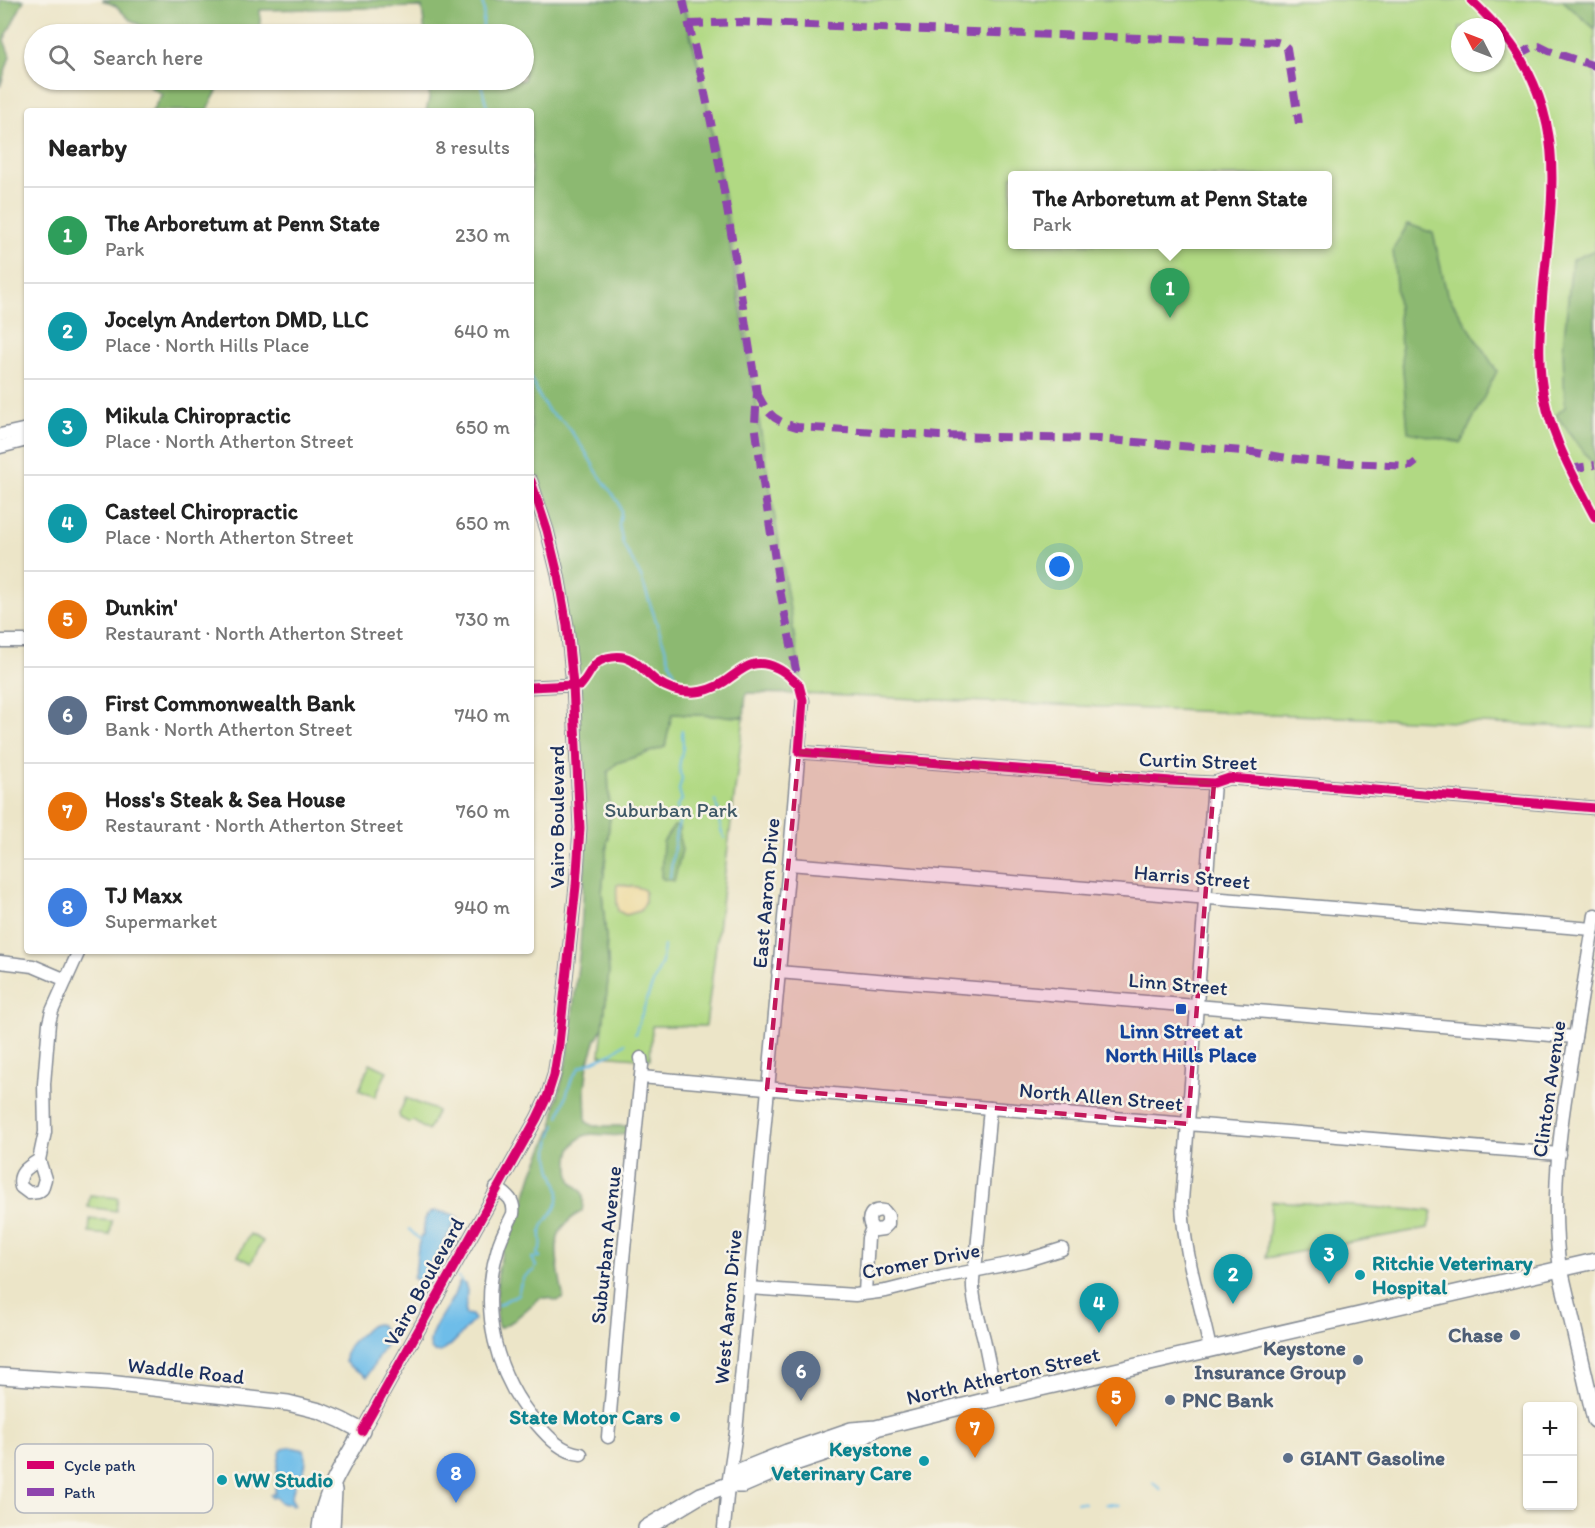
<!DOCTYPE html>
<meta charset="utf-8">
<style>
body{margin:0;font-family:Itim,sans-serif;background:#f6f6f6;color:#222}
.controls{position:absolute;right:18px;bottom:18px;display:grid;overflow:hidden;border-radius:6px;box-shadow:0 2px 4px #0004}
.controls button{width:54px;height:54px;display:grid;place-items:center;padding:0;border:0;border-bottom:2px solid #e0e0e0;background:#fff;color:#222;font:30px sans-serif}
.compass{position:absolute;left:1451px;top:18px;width:54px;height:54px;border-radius:50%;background:#fff;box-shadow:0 2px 4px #0004;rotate:312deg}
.you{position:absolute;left:1060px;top:567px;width:21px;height:21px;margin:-15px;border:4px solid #fff;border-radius:50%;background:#1a73e8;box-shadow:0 0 0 9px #1a73e833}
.badge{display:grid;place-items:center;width:39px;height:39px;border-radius:50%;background:#111827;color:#fff;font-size:20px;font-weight:700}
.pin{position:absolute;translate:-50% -50px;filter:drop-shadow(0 2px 3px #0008)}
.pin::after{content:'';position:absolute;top:32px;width:21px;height:18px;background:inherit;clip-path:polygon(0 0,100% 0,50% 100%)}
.popup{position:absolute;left:1008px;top:171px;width:324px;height:78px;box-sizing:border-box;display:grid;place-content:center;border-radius:6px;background:#fff;filter:drop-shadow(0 2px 4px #0005);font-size:20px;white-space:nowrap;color:#767676}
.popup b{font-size:22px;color:#222}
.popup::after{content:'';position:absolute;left:50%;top:100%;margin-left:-12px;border:12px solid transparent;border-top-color:#fff}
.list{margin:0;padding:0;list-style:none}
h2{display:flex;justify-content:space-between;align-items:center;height:78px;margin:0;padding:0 24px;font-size:26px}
h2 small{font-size:20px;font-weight:400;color:#767676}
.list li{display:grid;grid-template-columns:39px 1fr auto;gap:18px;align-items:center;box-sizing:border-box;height:96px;padding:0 24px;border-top:2px solid #e0e0e0}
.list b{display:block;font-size:22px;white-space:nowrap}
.list p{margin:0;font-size:20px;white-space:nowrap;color:#767676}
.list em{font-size:20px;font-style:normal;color:#767676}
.icon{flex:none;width:33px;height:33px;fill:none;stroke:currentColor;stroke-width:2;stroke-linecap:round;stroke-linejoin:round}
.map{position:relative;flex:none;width:1595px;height:1528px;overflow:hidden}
.search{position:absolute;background:#fff;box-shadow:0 2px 4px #0004;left:24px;top:24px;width:510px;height:66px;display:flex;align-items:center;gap:15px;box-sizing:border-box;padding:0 21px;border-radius:33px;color:#767676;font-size:22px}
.panel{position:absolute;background:#fff;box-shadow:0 2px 4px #0004;left:24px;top:108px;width:510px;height:846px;border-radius:6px}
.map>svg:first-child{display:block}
.green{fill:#b1d983;stroke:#668470;stroke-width:1.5;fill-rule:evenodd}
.forest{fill:#8cb971;stroke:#547468;stroke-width:1.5}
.sand{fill:#eeda9e;stroke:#84847e;stroke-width:1.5}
.water{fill:#6ebde9;stroke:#4476a4;stroke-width:1.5}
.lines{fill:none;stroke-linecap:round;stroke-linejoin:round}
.stream{stroke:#6ebde9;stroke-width:2}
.minor-casing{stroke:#848a93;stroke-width:15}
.major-casing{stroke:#848a93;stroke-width:18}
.minor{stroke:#fff;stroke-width:12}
.major{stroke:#fff;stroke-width:15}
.quiet{stroke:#8e44ad;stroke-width:8;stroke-dasharray:15 8;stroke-linecap:butt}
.cycleway-casing{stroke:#f7f3e8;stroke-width:13}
.cycleway{stroke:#d6006c;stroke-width:9}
.marked{fill:#c2185b;fill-opacity:0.2;stroke:#c2185b;stroke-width:4.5;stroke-dasharray:12 8;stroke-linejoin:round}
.transit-dot{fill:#1a4fb4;stroke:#f7f3e8;stroke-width:2}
.culture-dot{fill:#0f9aa8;stroke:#f7f3e8;stroke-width:2}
.service-dot{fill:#5c6f8a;stroke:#f7f3e8;stroke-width:2}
.labels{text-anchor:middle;stroke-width:5;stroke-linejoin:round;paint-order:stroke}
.street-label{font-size:21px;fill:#1b2f5e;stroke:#f7f3e8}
.park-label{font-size:21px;fill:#405a67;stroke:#f7f3e8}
.transit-label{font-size:21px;font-weight:bold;fill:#164399;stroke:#f7f3e8}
.culture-label{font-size:21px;font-weight:bold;fill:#0d838f;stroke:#f7f3e8;text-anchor:start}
.service-label{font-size:21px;font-weight:bold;fill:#4e5e75;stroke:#f7f3e8;text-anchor:end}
.key{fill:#f7f3e8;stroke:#b5b8bf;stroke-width:1.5}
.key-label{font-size:16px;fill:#1b2f5e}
</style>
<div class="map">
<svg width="1595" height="1528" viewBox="0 0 1595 1528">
<rect width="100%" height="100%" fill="#f7f3e8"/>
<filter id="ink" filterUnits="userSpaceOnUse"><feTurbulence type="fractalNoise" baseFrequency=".0167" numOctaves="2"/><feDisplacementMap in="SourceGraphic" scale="12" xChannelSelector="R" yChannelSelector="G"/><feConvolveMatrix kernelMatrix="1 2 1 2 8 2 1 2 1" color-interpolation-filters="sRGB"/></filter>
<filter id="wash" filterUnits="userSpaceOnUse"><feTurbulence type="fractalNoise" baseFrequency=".008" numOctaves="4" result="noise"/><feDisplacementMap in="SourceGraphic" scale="24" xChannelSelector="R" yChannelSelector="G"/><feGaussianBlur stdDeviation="1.35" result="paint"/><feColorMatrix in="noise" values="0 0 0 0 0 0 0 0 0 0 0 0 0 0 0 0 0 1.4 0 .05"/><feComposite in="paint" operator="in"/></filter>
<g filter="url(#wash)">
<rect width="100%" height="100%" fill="#ece5c8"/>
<g class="green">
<path d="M683,0H1595V728L802,694L755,423L757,393C735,261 716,129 683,0ZM1460,27H1496V63H1460ZM1012,176H1328V244H1012Z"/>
<polygon points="671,714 744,717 706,1026 652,1026 650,1059 600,1055 609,972 602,892 610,817 608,772 617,763 665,747"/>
<polygon points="370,1063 387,1071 375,1097 359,1090"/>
<polygon points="406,1098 437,1111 428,1131 413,1121 410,1123 400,1118 399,1114"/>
<polygon points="90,1195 118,1198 116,1211 88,1207"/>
<polygon points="1272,1201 1432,1211 1428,1228 1266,1258"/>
<polygon points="90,1219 112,1221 110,1235 89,1233"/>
<polygon points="250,1234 263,1241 251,1263 238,1256"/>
</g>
<g class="forest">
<polygon points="0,0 24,0 4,40 10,56 0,87"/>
<path d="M102,0H681L705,91L802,683V694L746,693L744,717L672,714L665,747L617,763L608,772L610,817L602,892L609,972L603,1027L596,1039L588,1064L585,1087L586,1122L594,1126H628L630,1128C618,1145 594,1126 579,1139C576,1142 572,1146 571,1150C568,1158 568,1174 572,1182C575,1186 580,1188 582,1192C585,1198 583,1205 582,1211C574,1216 566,1222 561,1230C552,1243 560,1279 563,1295L562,1299L556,1301L549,1298H540L513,1321L499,1328L497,1323L496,1309L498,1268L506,1240L518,1220L533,1172L552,1129L556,1105L568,1054L580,948L586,842L572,691L557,572L531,488V111H426L429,99L430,80H524V34H425L422,7L260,10V34H156L129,19L116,6Z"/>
<polygon points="1562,0 1595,0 1595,29"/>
<polygon points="154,80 223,80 208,108 208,111 152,111 162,94 150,87"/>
<polygon points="1408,224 1433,233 1447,294 1497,371 1461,443 1408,432 1393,249"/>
<polygon points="1595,250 1595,467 1556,415 1565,407 1563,348 1572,260"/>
<polygon points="674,826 679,827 679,838 682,850 674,881 663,879 661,877 663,842"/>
</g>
<path class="sand" d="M620,884C628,888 638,884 645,891V903L640,911L626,915L618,911C617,907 616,889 617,885Z"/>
<g class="water">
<polygon points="435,1211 452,1214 458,1218 421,1282 413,1278 416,1267 418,1246 421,1236 423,1236 425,1219 430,1212"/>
<path d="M460,1282L465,1284L467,1290L465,1314L472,1315L474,1320C466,1328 451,1349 440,1352C437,1353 434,1352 432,1350C423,1339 446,1309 452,1299C456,1293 456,1287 460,1282Z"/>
<path d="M377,1324L381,1325L383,1330L391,1334L367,1377C360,1371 351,1369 345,1362C345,1348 350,1343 361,1334C367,1329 368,1325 377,1324Z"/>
<path d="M290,1447L304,1450C309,1463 304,1473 296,1483C293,1488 293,1493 291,1498L295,1505H291L289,1503C283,1505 279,1503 276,1497L272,1498L270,1495L275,1493C275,1486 278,1457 281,1451C283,1448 287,1448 290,1447Z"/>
</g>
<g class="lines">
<g class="stream">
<polyline points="482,34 484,10 482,0"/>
<polyline points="480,80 488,111"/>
<polyline points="531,378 539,396 549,412 565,423 585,451 597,472 619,503 621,512 619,525 623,544 641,577 671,665 679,683"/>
<path d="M715,801C721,813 717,828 725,838"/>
<path d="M670,877L676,832L679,824L677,806L682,800L679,790L682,778C676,767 682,757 683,746C683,741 682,736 682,730"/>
<polyline points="635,1034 649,993 662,962 664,946"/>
<polyline points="559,1117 572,1078 580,1067 614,1052 625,1043"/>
<polyline points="409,1229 420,1240"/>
<polyline points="458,1277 461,1280 462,1283"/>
<path d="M498,1305L518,1294C521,1283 521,1276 534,1271L536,1266L532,1258L541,1257L537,1254C546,1245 538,1238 542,1227C542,1226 546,1221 547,1220C554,1211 558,1205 559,1194C559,1184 553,1177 551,1167C547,1154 550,1138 555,1125"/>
<polyline points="1153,1483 1161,1490"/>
<polyline points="1077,1502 1084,1503"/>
<polyline points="1106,1504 1119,1505"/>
</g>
</g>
</g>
<g filter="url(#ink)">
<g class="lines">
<g class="minor-casing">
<g id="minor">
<polyline points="0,435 27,429"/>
<polyline points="0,447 27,440"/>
<polyline points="0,641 27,641"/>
<polyline points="531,687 573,685"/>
<polyline points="799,752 1171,781 1214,783 1229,778 1595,808"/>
<polyline points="789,864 1593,929"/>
<polyline points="0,962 33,966 66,980"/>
<polyline points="778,972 1575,1037"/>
<polyline points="641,1077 990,1108 1559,1154"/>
<path d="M990,1108L976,1261C968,1288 977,1312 984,1339C988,1358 992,1378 996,1398"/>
<path d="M39,1160C28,1167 17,1173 21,1187L29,1193L38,1192L42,1189L45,1179L39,1160L45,1132L44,1084L49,1023L52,1011L79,951"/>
<path d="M496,1188C508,1195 515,1201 513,1214C508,1225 501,1236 498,1248C479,1310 495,1375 537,1424C549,1438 562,1452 581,1454"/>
<path d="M1560,1269C1549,1192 1562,1113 1575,1037C1582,996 1588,956 1595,915"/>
<polyline points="749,1288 855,1295 886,1291 942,1277 1024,1261 1062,1249"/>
<path d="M865,1293L868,1238L872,1228C865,1218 872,1208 884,1211L888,1216V1224L883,1229L876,1230L872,1228"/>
<path d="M1210,1349C1200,1300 1183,1251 1182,1201L1214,783"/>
<polyline points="362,1431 537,1118 547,1097 554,1075 559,1044 576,886 580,828 573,685 567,626 558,575 547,530 531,481"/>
<polyline points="608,1437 622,1270 642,1065 641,1058"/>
<polyline points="724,1528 728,1485 736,1432 789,864 803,700"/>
</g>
</g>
<g class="major-casing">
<g id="major">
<polyline points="1560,1269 1595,1420"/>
<path d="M0,1376L108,1383L288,1403L320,1411L341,1420L362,1431C345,1462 323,1493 320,1528"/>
<polyline points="728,1485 742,1470 787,1452 851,1430 876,1428 984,1401 1595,1261"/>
<polyline points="332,1528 334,1490"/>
<polyline points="646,1528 701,1495 728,1485 743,1485 792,1464 854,1443 874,1430"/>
</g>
</g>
<use href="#minor" class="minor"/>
<use href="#major" class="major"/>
<g class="quiet">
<path d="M683,0C690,30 698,59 704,89C726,190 740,292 757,393L755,423L763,483L779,585L799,685"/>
<path d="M689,24L741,22L995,33L1261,42C1271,41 1280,40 1287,48L1299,124"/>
<polyline points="1518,55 1535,46 1539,46 1549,51 1595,66"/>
<path d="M757,393C768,414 773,421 797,427L940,436L1099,439L1253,452C1305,463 1359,463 1411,466L1416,462"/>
<polyline points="1570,469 1595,465"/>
</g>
<g class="cycleway-casing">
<g id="cycleway">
<path d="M1471,0C1486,15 1502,30 1514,48C1568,127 1551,202 1543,291C1541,319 1538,348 1541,377C1546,428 1571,472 1595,517"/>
<path d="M531,687L573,685L580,686C592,673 591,660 612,657C634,653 643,672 658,682C667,688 678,692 689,692C701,693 713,689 724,682C742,670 753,656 777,668C786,672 792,679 799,685L803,700L799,752L1171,781L1214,783L1229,778L1595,808"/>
<polyline points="362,1431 537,1118 547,1097 554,1075 559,1044 576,886 580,828 573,685 567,626 558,575 547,530 531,481"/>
</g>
</g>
<use href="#cycleway" class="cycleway"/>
</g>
</g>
<path class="marked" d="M799,752L1214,783L1188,1124L767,1089Z"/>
<rect class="transit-dot" x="1175" y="1003" width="12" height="12" rx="3"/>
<g class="culture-dot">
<circle cx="1360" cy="1275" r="6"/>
<circle cx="675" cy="1417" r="6"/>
<circle cx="924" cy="1461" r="6"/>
<circle cx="222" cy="1480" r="6"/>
</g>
<g class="service-dot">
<circle cx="1515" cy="1335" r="6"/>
<circle cx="1358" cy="1360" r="6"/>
<circle cx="1170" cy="1400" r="6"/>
<circle cx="1288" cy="1458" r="6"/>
</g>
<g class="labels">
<g class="street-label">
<text transform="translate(1198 761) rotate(2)" y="7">Curtin Street</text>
<text transform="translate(557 817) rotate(-90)" y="7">Vairo Boulevard</text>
<text transform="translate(1192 877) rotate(5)" y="7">Harris Street</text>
<text transform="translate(766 893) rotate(-85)" y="7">East Aaron Drive</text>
<text transform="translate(1178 984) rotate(5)" y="7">Linn Street</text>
<text transform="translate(1549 1089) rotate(-82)" y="7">Clinton Avenue</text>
<text transform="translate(1101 1097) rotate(5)" y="7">North Allen Street</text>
<text transform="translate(606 1245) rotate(-84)" y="7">Suburban Avenue</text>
<text transform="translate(921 1261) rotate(-11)" y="7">Cromer Drive</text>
<text transform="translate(424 1282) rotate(-61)" y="7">Vairo Boulevard</text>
<text transform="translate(728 1307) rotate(-85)" y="7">West Aaron Drive</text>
<text transform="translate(186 1371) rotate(6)" y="7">Waddle Road</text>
<text transform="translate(1003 1376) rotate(-13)" y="7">North Atherton Street</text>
</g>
<g class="park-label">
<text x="671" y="817">Suburban Park</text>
</g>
<g class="transit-label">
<text x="1181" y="1038">Linn Street at<tspan x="1181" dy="24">North Hills Place</tspan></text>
</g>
<g class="culture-label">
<text x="1372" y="1270">Ritchie Veterinary<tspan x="1372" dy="24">Hospital</tspan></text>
<text x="663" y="1424" text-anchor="end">State Motor Cars</text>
<text x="912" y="1456" text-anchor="end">Keystone<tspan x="912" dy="24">Veterinary Care</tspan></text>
<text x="234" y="1487">WW Studio</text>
</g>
<g class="service-label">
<text x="1503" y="1342">Chase</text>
<text x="1346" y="1355">Keystone<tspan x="1346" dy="24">Insurance Group</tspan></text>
<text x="1182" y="1407" text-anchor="start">PNC Bank</text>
<text x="1300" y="1465" text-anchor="start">GIANT Gasoline</text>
</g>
</g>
<rect x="15" y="1444" width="198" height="69" rx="9" class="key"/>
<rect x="27" y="1461" width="27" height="8" fill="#d6006c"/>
<rect x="27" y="1488" width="27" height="8" fill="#8e44ad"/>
<g class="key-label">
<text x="64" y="1471">Cycle path</text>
<text x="64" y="1498">Path</text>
</g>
</svg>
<div class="controls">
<button>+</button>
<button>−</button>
</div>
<svg class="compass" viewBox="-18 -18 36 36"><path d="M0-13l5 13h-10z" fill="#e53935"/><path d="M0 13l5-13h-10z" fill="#767676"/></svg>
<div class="you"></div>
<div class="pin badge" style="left:1170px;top:318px;background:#2e9e5b">1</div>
<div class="popup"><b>The Arboretum at Penn State</b>Park</div>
<div class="pin badge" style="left:1233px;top:1304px;background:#0f9aa8">2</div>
<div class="pin badge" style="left:1329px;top:1284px;background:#0f9aa8">3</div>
<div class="pin badge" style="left:1099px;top:1333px;background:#0f9aa8">4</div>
<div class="pin badge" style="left:1116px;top:1427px;background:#e8710a">5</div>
<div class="pin badge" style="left:801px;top:1401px;background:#5c6f8a">6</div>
<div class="pin badge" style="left:975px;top:1458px;background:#e8710a">7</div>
<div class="pin badge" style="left:456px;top:1503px;background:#3f7fe0">8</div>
<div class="search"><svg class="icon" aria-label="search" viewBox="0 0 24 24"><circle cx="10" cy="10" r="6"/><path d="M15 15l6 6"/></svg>Search here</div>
<section class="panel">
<h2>Nearby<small>8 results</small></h2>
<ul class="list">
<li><span class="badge" style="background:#2e9e5b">1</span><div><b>The Arboretum at Penn State</b><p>Park</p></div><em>230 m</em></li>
<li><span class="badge" style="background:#0f9aa8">2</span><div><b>Jocelyn Anderton DMD, LLC</b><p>Place · North Hills Place</p></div><em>640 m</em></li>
<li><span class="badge" style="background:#0f9aa8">3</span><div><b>Mikula Chiropractic</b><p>Place · North Atherton Street</p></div><em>650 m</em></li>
<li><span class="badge" style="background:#0f9aa8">4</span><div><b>Casteel Chiropractic</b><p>Place · North Atherton Street</p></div><em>650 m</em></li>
<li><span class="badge" style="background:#e8710a">5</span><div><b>Dunkin'</b><p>Restaurant · North Atherton Street</p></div><em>730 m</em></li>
<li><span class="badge" style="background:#5c6f8a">6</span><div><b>First Commonwealth Bank</b><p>Bank · North Atherton Street</p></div><em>740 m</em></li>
<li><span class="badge" style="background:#e8710a">7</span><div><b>Hoss's Steak &amp; Sea House</b><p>Restaurant · North Atherton Street</p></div><em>760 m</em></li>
<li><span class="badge" style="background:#3f7fe0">8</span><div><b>TJ Maxx</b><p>Supermarket</p></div><em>940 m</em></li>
</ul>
</section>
</div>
